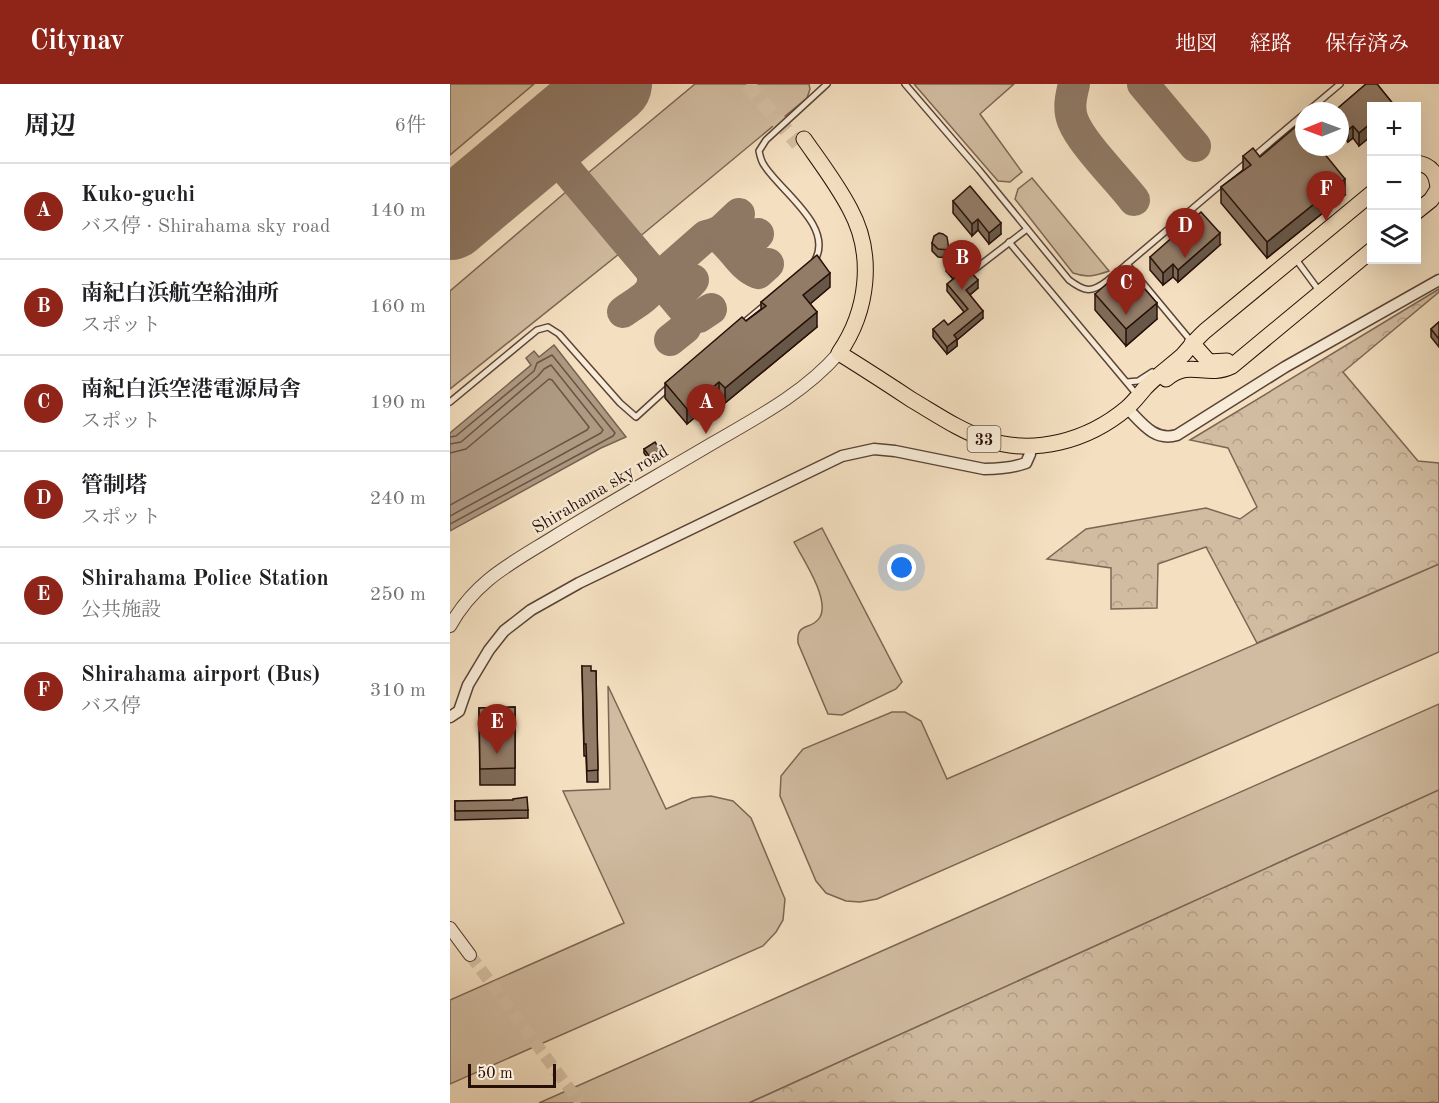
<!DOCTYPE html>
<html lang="ja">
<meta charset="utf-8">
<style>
body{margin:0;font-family:"Old Standard TT","Noto Serif JP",serif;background:#f2f2f2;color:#202124}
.controls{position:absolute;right:18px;top:18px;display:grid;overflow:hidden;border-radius:0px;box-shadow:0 6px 24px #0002}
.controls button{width:54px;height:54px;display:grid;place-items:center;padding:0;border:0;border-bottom:2px solid #e0e0e0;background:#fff;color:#202124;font:30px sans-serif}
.compass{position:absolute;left:845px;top:18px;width:54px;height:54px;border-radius:50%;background:#fff;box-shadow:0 6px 24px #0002;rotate:269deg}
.scale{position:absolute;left:18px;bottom:15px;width:88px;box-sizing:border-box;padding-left:6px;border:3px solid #270f07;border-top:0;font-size:16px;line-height:21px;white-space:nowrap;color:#270f07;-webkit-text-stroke:4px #f8ebd7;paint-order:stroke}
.you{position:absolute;left:452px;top:484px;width:21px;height:21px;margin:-15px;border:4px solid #fff;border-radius:50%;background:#1a73e8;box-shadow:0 0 0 9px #1a73e833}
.badge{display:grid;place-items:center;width:39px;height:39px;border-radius:50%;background:#8f2418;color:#fff;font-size:20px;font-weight:700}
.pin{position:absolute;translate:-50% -50px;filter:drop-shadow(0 2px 3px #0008)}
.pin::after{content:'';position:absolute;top:32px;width:21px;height:18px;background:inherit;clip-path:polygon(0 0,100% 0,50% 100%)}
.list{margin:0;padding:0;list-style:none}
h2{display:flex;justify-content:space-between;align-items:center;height:78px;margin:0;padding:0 24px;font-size:26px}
h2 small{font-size:20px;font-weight:400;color:#757577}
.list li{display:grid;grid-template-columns:39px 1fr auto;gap:18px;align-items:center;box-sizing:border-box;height:96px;padding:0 24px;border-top:2px solid #e0e0e0}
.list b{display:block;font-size:22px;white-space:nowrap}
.list p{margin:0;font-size:20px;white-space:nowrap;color:#757577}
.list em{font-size:20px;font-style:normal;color:#757577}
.icon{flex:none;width:33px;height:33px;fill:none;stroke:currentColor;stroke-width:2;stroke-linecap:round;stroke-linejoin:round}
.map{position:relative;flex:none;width:989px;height:1019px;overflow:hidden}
header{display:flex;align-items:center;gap:36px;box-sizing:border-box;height:84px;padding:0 30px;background:#8f2418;color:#fff}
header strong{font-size:28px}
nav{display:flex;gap:33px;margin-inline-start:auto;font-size:21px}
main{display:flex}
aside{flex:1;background:#fff}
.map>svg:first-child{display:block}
.green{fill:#d1bca1;stroke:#7c6654;stroke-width:1.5}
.forest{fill:url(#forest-crowns);stroke:#7c6654;stroke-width:1.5}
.water{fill:#ae9982;stroke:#786251;stroke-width:1.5}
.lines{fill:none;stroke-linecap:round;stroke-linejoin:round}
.shore{stroke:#6a5444;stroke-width:1.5}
.taxiway{stroke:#8e7864;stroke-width:32}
.runway{stroke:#8e7864;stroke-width:80}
.tertiary-tunnel{stroke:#d5c1a5;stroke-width:12;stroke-dasharray:12 6;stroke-linecap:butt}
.primary-tunnel{stroke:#d5c1a5;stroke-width:15;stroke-dasharray:15 8;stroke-linecap:butt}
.service-casing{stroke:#5a4336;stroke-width:8}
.minor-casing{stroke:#5a4336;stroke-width:13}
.tertiary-casing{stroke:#5a4336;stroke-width:14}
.primary-casing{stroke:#270f07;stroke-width:17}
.service{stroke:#f8ebd7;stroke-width:5}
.minor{stroke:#f8ebd7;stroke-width:10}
.tertiary{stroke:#f8ebd7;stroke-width:12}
.primary{stroke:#f4e0c1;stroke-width:15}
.wall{fill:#7e6b59;stroke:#270f07;stroke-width:1.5}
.shaded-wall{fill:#665749;stroke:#270f07;stroke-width:1.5}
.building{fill:#927c68;stroke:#270f07;stroke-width:1.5}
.labels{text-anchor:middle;stroke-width:4.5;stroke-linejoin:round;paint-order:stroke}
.shield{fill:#f8ebd7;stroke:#665145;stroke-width:1.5}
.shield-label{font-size:16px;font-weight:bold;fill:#270f07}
.street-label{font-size:18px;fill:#270f07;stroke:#f8ebd7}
</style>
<header>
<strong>Citynav</strong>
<nav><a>地図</a><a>経路</a><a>保存済み</a></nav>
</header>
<main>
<aside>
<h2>周辺<small>6件</small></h2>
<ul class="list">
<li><span class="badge">A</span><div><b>Kuko-guchi</b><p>バス停 · Shirahama sky road</p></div><em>140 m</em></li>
<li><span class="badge">B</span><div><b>南紀白浜航空給油所</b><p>スポット</p></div><em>160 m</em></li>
<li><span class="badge">C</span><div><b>南紀白浜空港電源局舎</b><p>スポット</p></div><em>190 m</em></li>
<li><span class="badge">D</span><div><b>管制塔</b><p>スポット</p></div><em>240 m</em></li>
<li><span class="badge">E</span><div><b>Shirahama Police Station</b><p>公共施設</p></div><em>250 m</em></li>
<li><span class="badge">F</span><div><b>Shirahama airport (Bus)</b><p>バス停</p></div><em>310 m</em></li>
</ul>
</aside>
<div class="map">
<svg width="989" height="1019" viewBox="0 0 989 1019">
<defs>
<pattern id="forest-crowns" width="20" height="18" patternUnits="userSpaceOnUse" patternTransform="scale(1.5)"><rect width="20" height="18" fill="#d1bca1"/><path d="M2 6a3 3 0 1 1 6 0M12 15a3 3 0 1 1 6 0" fill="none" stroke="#b3a089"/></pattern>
</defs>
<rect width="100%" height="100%" fill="#f4e0c1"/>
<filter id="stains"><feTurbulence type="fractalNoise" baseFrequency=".00333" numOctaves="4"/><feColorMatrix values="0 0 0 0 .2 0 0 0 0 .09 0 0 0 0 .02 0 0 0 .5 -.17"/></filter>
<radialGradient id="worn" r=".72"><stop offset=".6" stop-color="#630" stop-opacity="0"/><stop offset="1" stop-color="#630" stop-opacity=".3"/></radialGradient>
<g class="green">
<polygon points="0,0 84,0 0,71"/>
<polygon points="245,0 359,0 360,5 357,14 188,154 138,89"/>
<polygon points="464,0 564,0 530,30 572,88 560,98 548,97"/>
<path d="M582,94L659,187C645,192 637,194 623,189L565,115L568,105Z"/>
<polygon points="117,107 169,170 0,305 0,207"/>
<path d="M372,444L452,598L446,605L392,631L378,630L348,559C346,537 362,547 370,533C380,515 353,475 344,458Z"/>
<polygon points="989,480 989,568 427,815 410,818 396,817 376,809 366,797 330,712 331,692 353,665 442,628 455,628 471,637 497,695"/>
<polygon points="158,602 216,725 242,714 261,712 283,717 301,734 335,815 333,836 326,848 313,862 0,1000 0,916 174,839 113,707 160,705"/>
<polygon points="989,620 989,706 299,1019 89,1019"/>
</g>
<g class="forest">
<polygon points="989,205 989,208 893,288 968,377 989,379 989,480 807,559 756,463 708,480 707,524 661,525 661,484 597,475 636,445 756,424 790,435 807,423 778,364 740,356"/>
<polygon points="989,706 989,1019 299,1019"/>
</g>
<polygon class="water" points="104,261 176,353 151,364 0,447 0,349 81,281 76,274 84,267 89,273"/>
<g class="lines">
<g class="shore">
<polyline points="0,353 6,352 84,287 87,279 102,271 165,349 163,352 0,440"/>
<polyline points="0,360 11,358 88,292 94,285 101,281 153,346 151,349 0,432"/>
<polyline points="0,369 16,365 99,295 102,296 139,343 137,346 0,421"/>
</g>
<g class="taxiway">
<path d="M624,0C621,12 618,25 623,37C632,60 668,95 684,116"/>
<polyline points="693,0 745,62"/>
<polyline points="93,58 237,229 242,234 249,233 261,225"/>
<polyline points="264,150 272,146 289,130"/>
<path d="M279,162C293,165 298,159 308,150"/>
<path d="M218,207C231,211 235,205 243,196"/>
<path d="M173,228C189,216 208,210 202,188L209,190L215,188L256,152L264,150C282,159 289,182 308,189L318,180"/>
<polyline points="220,256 235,244 238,238 237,229"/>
</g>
<polyline class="runway" points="0,136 162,0"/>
<polyline class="tertiary-tunnel" points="20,871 130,1019"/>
<polyline class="primary-tunnel" points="297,0 348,60"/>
<g class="service-casing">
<g id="service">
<path d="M455,0L529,86L619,196C635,208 641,209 657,197L854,30"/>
<polyline points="858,27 890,0"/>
<polyline points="559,158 688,312"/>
<polyline points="845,174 870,208"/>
<path d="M365,176C384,142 330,107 314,81C311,77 310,72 309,67L316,56L377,0"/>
<polyline points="677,180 741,257"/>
<polyline points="525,185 577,145"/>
<polyline points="291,241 316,220"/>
<polyline points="677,298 688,297 702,288"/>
<polyline points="0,318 87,246 98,243 109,250 170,319 186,333 220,302"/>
</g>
</g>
<g class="minor-casing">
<g id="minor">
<path d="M677,324C691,338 704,358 727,351L835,283L989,196"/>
<path d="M0,633L9,627L18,601L39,566L54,547L81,526L129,499L392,372L424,365L445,367L534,385C549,385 562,384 576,379L580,370V362"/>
</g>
</g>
<g class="tertiary-casing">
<g id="tertiary">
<path d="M0,542C25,497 60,480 102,454C155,421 209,391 263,359C308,333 354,309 389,269"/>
<polyline points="0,844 20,871"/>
</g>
</g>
<g class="primary-casing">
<g id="primary">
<path d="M354,55C370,78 387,100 400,125C425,171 418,227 389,269C413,284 438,300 462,316C486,330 509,346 535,355C583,372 638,357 677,324C684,318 689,311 695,304C706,292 721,282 733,271C740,263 746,255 755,247L922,109"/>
<path d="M966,79C982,81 987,90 988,105L981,116L966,128"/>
<polyline points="742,259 759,278 777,277"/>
<path d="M716,295C741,274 755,295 782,282L922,166"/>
</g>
</g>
<use href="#service" class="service"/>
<use href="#minor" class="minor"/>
<use href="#tertiary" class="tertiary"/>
<use href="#primary" class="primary"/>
</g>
<g class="wall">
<polygon points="916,0 927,0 944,21 944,22 921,22 921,52 909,62 903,54 898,58 890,48 890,27 888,27 888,24"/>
<polygon points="793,72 810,73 895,111 817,174 771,119 771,103 793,86"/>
<polygon points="503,117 551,150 539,160 528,146 522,152 503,129"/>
<polygon points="482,159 499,166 499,174 488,173 482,167"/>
<polygon points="770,161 728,198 723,193 713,201 700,186 700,173"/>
<polygon points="496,179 528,204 520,211 533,234 507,256 507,262 497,270 483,253 483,245 498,241 514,228 497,207 497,200 503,195 496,187"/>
<polygon points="380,203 360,220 367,243 275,319 269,313 237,340 215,314 215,299 311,225 311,218"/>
<polygon points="645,210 707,235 676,262 645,226"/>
<polygon points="989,238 989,263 981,253 981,245"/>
<polygon points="194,365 210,370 200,377 194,369"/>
<polygon points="132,582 141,587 146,587 148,698 137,698 136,672 134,672"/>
<polygon points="65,623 65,701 30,701 29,624"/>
<polygon points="5,717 78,726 78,734 5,736"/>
</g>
<g class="shaded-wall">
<polygon points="921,39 921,52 909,62 909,49"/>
<polygon points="903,42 903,54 898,58 898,46"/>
<polygon points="895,95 895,111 817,174 817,158"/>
<polygon points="528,135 528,146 522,152 522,140"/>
<polygon points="551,139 551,150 539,160 539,149"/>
<polygon points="770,149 770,161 728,198 728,186"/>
<polygon points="723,180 723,193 713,201 713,189"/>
<polygon points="380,189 380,203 353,226 353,211"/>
<polygon points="528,196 528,204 516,214 516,206"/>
<polygon points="707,219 707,235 676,262 676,245"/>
<polygon points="533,227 533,234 507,256 507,262 497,270 497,263 504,251"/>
<polygon points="367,228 367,243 275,319 275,304"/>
<polygon points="269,298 269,313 237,340 237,325"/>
<polygon points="210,366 210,370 200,377 200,373"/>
</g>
<g class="building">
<polygon points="916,0 927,0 944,21 942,22 921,22 921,39 909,49 903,42 898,46 890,36 890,33 893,30 888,24"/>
<polygon points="850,39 854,44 854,63 869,63 895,95 817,158 771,103 801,81 793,72 803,64 810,73"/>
<polygon points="520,102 551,139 539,149 528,135 522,140 503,117"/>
<polygon points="751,128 770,149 728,186 723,180 713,189 700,173"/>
<polygon points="489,149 493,150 497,153 499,166 488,165 482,159 484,152"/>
<polygon points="367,171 380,189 353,211 367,228 275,304 269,298 237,325 215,299 292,233 296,237 316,222 311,218"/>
<polygon points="506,171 528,196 516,206 533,227 504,251 507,255 497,263 483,245 494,236 498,241 518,225 497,200 507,192 496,179"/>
<polygon points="676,183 707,219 676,245 645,210"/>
<polygon points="989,238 989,255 981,245"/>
<polygon points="205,358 210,366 200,373 194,365"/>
<polygon points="132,582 141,582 141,587 146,587 148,686 137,687 136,660 134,660"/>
<polygon points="65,623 65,684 30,685 29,624"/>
<polygon points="77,713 78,726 5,727 5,717 63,716 63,715"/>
</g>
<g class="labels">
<rect class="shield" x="517.5" y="342" width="33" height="26" rx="4.5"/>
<g class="shield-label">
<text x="534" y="361">33</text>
</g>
<g class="street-label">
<text transform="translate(150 405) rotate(-31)" y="6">Shirahama sky road</text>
</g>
</g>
<rect width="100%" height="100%" filter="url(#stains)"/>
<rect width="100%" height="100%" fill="url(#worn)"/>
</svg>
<div class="controls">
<button>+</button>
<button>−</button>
<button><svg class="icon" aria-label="layers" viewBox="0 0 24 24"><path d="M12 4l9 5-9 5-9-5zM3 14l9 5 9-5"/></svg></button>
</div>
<svg class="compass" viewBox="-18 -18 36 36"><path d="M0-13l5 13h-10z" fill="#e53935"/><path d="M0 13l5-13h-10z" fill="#757577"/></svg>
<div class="scale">50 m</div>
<div class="you"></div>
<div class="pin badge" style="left:256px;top:350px">A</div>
<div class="pin badge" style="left:512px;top:206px">B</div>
<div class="pin badge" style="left:676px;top:231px">C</div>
<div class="pin badge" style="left:735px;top:174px">D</div>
<div class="pin badge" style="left:47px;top:670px">E</div>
<div class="pin badge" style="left:876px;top:137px">F</div>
</div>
</main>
